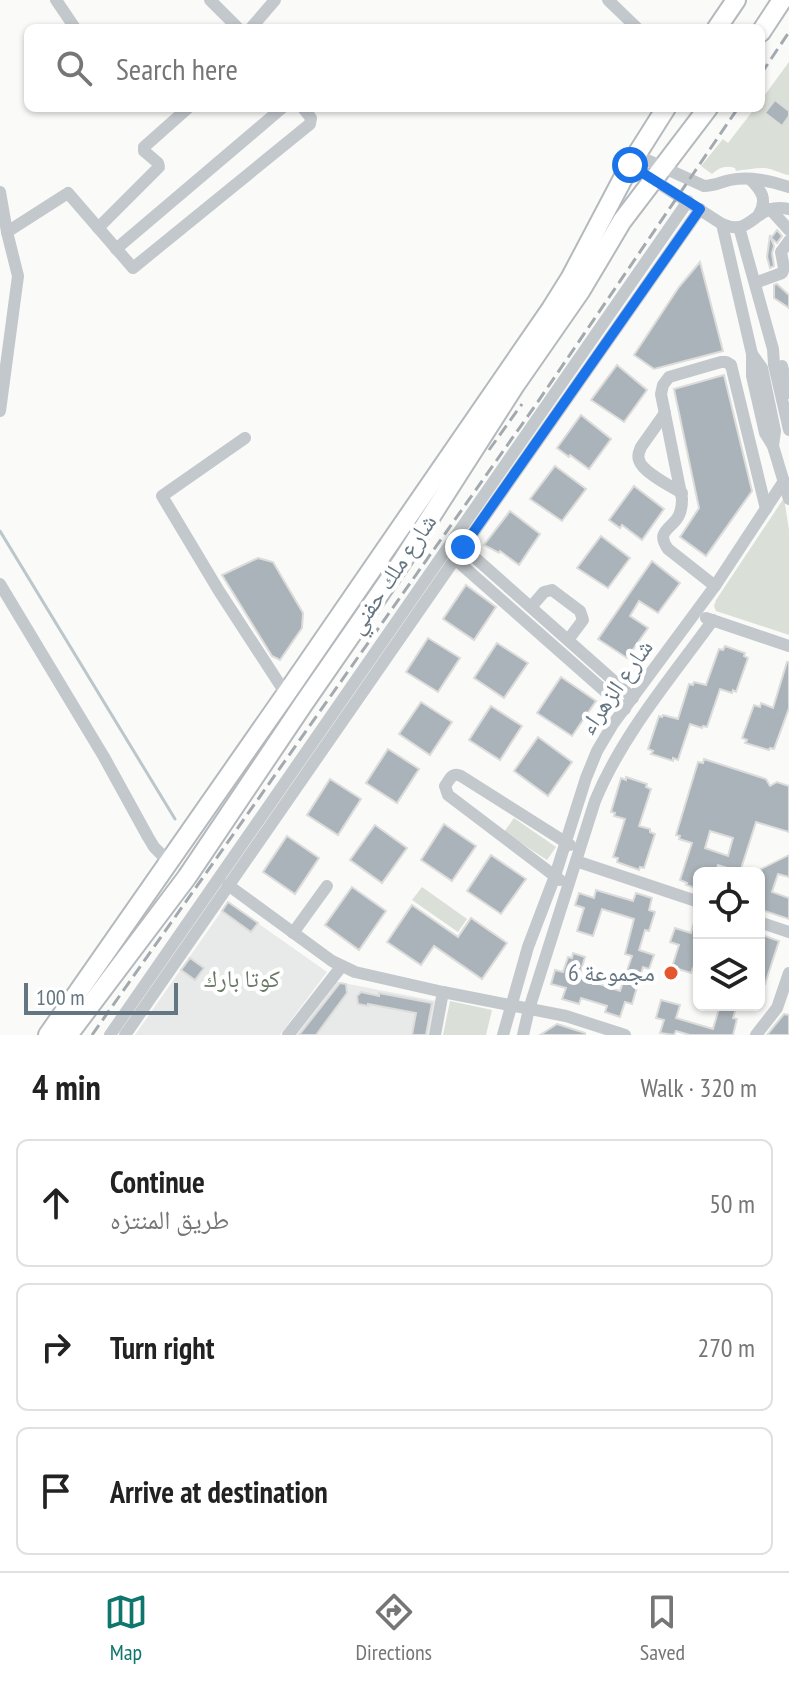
<!DOCTYPE html>
<meta charset="utf-8">
<style>
body{margin:0;font-family:"PT Sans Narrow","Noto Naskh Arabic",sans-serif;background:#f6f6f6;color:#222}
.controls{position:absolute;right:24px;bottom:24px;display:grid;overflow:hidden;border-radius:12px;box-shadow:0 2px 6px #0004}
.controls button{width:72px;height:72px;display:grid;place-items:center;padding:0;border:0;border-bottom:2px solid #e0e0e0;background:#fff;color:#222;font:40px sans-serif}
.scale{position:absolute;left:24px;bottom:20px;width:154px;box-sizing:border-box;padding-left:8px;border:4px solid #657683;border-top:0;font-size:22px;line-height:28px;white-space:nowrap;color:#657683;-webkit-text-stroke:6px #fff;paint-order:stroke}
.stop{position:absolute;width:24px;height:24px;margin:-18px;border:6px solid #1a73e8;border-radius:50%;background:#fff}
.stop.end{background:#1a73e8;border-color:#fff;box-shadow:0 2px 8px #0008}
.list{margin:0;padding:0;list-style:none}
h2{display:flex;justify-content:space-between;align-items:center;height:104px;margin:0;padding:0 32px;font-size:34px}
h2 small{font-size:26px;font-weight:400;color:#767676}
.list li{display:grid;grid-template-columns:52px 1fr auto;gap:24px;align-items:center;box-sizing:border-box;height:128px;margin:0 16px 16px;padding:0 16px;border:2px solid #e0e0e0;border-radius:12px}
.list b{display:block;font-size:30px;white-space:nowrap}
.list p{margin:0;font-size:26px;white-space:nowrap;color:#767676}
.list em{font-size:26px;font-style:normal;color:#767676}
.icon{flex:none;width:44px;height:44px;fill:none;stroke:currentColor;stroke-width:2;stroke-linecap:round;stroke-linejoin:round}
.map{position:relative;flex:none;width:789px;height:1035px;overflow:hidden}
.search{position:absolute;background:#fff;box-shadow:0 2px 6px #0004;left:24px;right:24px;top:24px;height:88px;display:flex;align-items:center;gap:20px;box-sizing:border-box;padding:0 28px;border-radius:12px;color:#767676;font-size:30px}
.sheet{height:536px;background:#fff}
nav{display:flex;justify-content:space-around;align-items:center;box-sizing:border-box;height:112px;border-top:2px solid #e0e0e0;background:#fff;font-size:22px;color:#767676}
nav a{display:grid;justify-items:center;gap:4px}
nav .on{color:#0f766e}
.map>svg:first-child{display:block}
.built{fill:#e8e9e9}
.green{fill:#dadfd7}
.lines{fill:none;stroke-linecap:round;stroke-linejoin:round}
.stream{stroke:#bbc7cb;stroke-width:3}
.building{fill:#aab3b9;stroke:#dcdcda;stroke-width:2;fill-rule:evenodd}
.highway-casing{stroke:#b4b9bd;stroke-width:22}
.minor{stroke:#c3c8cc;stroke-width:12}
.highway{stroke:#fff;stroke-width:18}
.rail{stroke:#a2aab0;stroke-width:3;stroke-dasharray:12 6;stroke-linecap:butt}
.route{stroke:#1a73e8;stroke-width:10}
.poi-dot{fill:#e4572e;stroke:#fff;stroke-width:3}
.labels{text-anchor:middle;stroke-width:8;stroke-linejoin:round;paint-order:stroke}
.street-label{font-size:24px;fill:#657683;stroke:#fff}
.poi-label{font-size:24px;fill:#657683;stroke:#fff;text-anchor:end}
.park-label{font-size:24px;fill:#687a64;stroke:#fff}
</style>
<div class="map">
<svg width="789" height="1035" viewBox="0 0 789 1035">
<rect width="100%" height="100%" fill="#fafaf8"/>
<g class="built">
<polygon points="228,902 327,972 280,1035 135,1035"/>
<polygon points="333,981 436,1001 429,1035 291,1035"/>
</g>
<g class="green">
<path d="M789,62V175C780,174 773,168 763,168C754,168 744,170 736,171L735,168C726,165 719,167 712,174L701,166L723,139L728,143L755,108H761V100Z"/>
<polygon points="784,498 789,530 789,635 716,611 714,606 716,600"/>
<polygon points="514,818 556,847 547,860 504,832"/>
<polygon points="422,887 467,919 458,932 412,900"/>
<polygon points="450,1001 492,1010 486,1035 443,1035"/>
</g>
<g class="lines">
<polyline class="stream" points="0,531 175,819"/>
</g>
<g class="building">
<polygon points="775,100 789,111 789,116 782,126 765,113"/>
<polygon points="777,230 782,236 777,243 771,238 774,246 772,253 774,266 770,268 767,257 770,235 771,238"/>
<polygon points="700,262 723,351 654,369 634,355 679,287"/>
<polygon points="777,284 789,295 789,308 774,298 774,285"/>
<polygon points="617,365 647,390 624,422 591,400"/>
<polygon points="724,375 752,491 706,556 680,537 699,508 674,389"/>
<polygon points="581,415 611,439 589,469 570,455 569,457 557,448"/>
<polygon points="555,466 586,489 562,521 530,499"/>
<polygon points="634,486 664,509 642,540 622,525 620,528 609,520"/>
<polygon points="510,511 540,534 519,565 500,551 499,553 484,545"/>
<polygon points="601,536 630,558 608,588 577,568"/>
<polygon points="258,558 273,562 303,613 302,628 280,660 272,656 222,575"/>
<polygon points="652,561 680,583 658,613 639,601 630,616 648,628 627,658 598,639"/>
<polygon points="466,585 496,607 474,640 443,619"/>
<polygon points="428,638 460,658 438,692 406,672"/>
<polygon points="497,643 528,663 504,698 474,678"/>
<polygon points="725,646 745,653 744,656 748,658 736,692 733,690 732,693 720,689 707,727 703,726 702,728 690,724 678,760 673,758 673,761 651,754 653,751 648,749 659,716 662,717 663,715 678,719 689,684 693,685 694,682 706,685 719,649 723,650"/>
<polygon points="787,662 789,662 789,708 774,749 770,748 769,750 745,743 747,740 742,738 754,705 760,707 761,703 773,708"/>
<polygon points="561,677 596,701 572,736 537,713"/>
<polygon points="421,702 452,722 430,755 399,734"/>
<polygon points="491,706 522,726 500,760 469,740"/>
<polygon points="538,737 572,762 548,796 514,771"/>
<polygon points="388,749 419,769 397,803 366,783"/>
<path d="M704,759L766,779L770,786L777,782L789,786V832L756,822L740,872L718,865L716,873H699V889L686,885L687,883L680,880L692,843L679,839L680,836L676,835L698,762L703,763ZM710,831L733,838L728,856L705,848Z"/>
<polygon points="626,777 647,784 646,787 651,789 639,826 650,829 650,832 655,834 644,868 640,867 639,870 617,862 618,858 613,857 625,819 614,816 615,813 611,812 621,778 626,780"/>
<polygon points="330,779 361,799 338,835 307,815"/>
<polygon points="444,824 476,846 452,881 421,860"/>
<polygon points="375,825 407,848 382,883 350,860"/>
<polygon points="287,836 319,858 295,894 263,872"/>
<polygon points="491,855 526,879 501,914 467,891"/>
<polygon points="789,855 789,877 778,874 772,892 789,898 789,919 759,909 759,870"/>
<polygon points="352,887 386,911 359,950 325,925"/>
<polygon points="596,890 633,901 636,893 652,898 649,910 655,912 649,931 645,930 639,950 654,955 649,969 643,967 632,1004 625,1002 620,1017 605,1012 607,1006 581,998 579,1004 562,999 566,988 551,984 555,970 563,972 568,957 572,958 573,953 585,957 579,977 620,991 632,956 625,954 634,919 602,909 593,936 577,931 584,908 575,905 579,893 594,898"/>
<polygon points="228,902 258,923 251,932 222,911"/>
<polygon points="412,905 458,937 471,918 507,943 482,979 434,946 421,965 387,942"/>
<polygon points="697,912 699,913 699,958 696,969 693,968 691,973 672,967 679,945 670,942 675,928 691,933"/>
<polygon points="762,935 779,941 765,984 759,982 759,946"/>
<polygon points="190,958 204,968 195,980 181,970"/>
<polygon points="340,983 346,984 347,993 316,1035 299,1035"/>
<polygon points="361,992 379,996 379,993 432,1003 426,1035 412,1035 416,1013 368,1004 368,1006 358,1004 357,996"/>
<polygon points="661,1000 680,1005 676,1018 713,1029 720,1005 737,1005 733,1018 737,1019 733,1035 690,1035 676,1031 674,1035 660,1033 664,1020 656,1018"/>
<polygon points="784,1014 789,1015 789,1035 767,1035"/>
<polygon points="557,1024 585,1033 585,1035 540,1035"/>
</g>
<g class="lines">
<g class="highway-casing">
<g id="highway">
<polyline points="717,28 736,0"/>
<polyline points="761,32 782,0"/>
<polyline points="48,1035 286,694 551,309 571,277 630,165 666,108"/>
<polyline points="68,1035 187,877 304,703 403,560 515,385 581,290 622,221 708,108"/>
</g>
</g>
<g class="minor">
<polyline points="56,0 75,28"/>
<polyline points="210,0 238,28"/>
<polyline points="608,0 637,28"/>
<polyline points="251,28 275,0"/>
<path d="M636,155L704,186C714,186 721,182 730,180C750,176 770,181 789,187"/>
<path d="M630,165L722,224C754,238 753,202 789,209"/>
<path d="M750,179C761,190 768,199 759,214"/>
<polyline points="0,192 7,232 18,276 0,411"/>
<polyline points="770,209 789,230"/>
<polyline points="722,224 752,354 752,376 765,433 773,446 789,499"/>
<polyline points="739,227 773,349 774,365 789,430"/>
<polyline points="98,228 159,167 158,163 144,151 144,147 188,108"/>
<polyline points="7,232 68,193 133,268 310,124 311,118 303,108"/>
<polyline points="116,249 282,108"/>
<polyline points="755,283 782,273 784,268 781,252 789,241"/>
<polyline points="752,354 762,368 775,431 773,446"/>
<polyline points="782,366 789,393"/>
<path d="M665,413L641,447C639,453 637,454 639,460C642,472 672,487 682,493"/>
<polyline points="245,438 162,496 219,591 286,694"/>
<polyline points="463,547 633,698"/>
<polyline points="455,559 625,709"/>
<polyline points="0,584 104,757 148,837 154,847 168,861"/>
<path d="M715,586L668,549C657,533 667,531 676,520C681,514 682,507 682,499L661,394L663,385L669,377L721,362H726L731,365L766,509"/>
<polyline points="531,607 544,592 552,590 580,611 583,620 568,640"/>
<polyline points="706,618 789,646"/>
<polyline points="576,861 699,902"/>
<path d="M560,880L448,795L445,786C450,779 452,772 461,776L570,845"/>
<polyline points="228,885 332,961 355,972 443,992 566,1016 625,1035"/>
<polyline points="759,922 789,932"/>
<polyline points="293,933 327,886"/>
<polyline points="110,1035 688,201"/>
<polyline points="125,1035 455,559 700,209"/>
<polyline points="288,1035 341,967"/>
<polyline points="435,1035 443,992"/>
<polyline points="503,1035 528,947 555,876 586,778 597,751 613,724 715,586 784,481"/>
<path d="M523,1035L529,1009L595,801C622,735 671,678 713,620"/>
<polyline points="756,1035 777,1008 789,973"/>
</g>
<use href="#highway" class="highway"/>
<g class="rail">
<polyline points="761,74 789,32"/>
<polyline points="489,450 522,404"/>
<polyline points="92,1035 537,403 738,108"/>
</g>
</g>
<g class="lines">
<polyline class="route" points="463,547 700,209 630,165"/>
</g>
<circle class="poi-dot" cx="671" cy="973" r="8"/>
<g class="labels">
<g class="street-label">
<text transform="translate(392 574) rotate(-56)" y="8">شارع ملك حفني</text>
<text transform="translate(616 687) rotate(-55)" y="8">شارع الزهراء</text>
</g>
<g class="poi-label">
<text x="655" y="981">مجموعة 6</text>
</g>
<g class="park-label">
<text x="242" y="987">كوتا بارك</text>
</g>
</g>
</svg>
<div class="controls">
<button><svg class="icon" aria-label="locate" viewBox="0 0 24 24"><circle cx="12" cy="12" r="6"/><path d="M12 2v4M12 18v4M2 12h4M18 12h4"/></svg></button>
<button><svg class="icon" aria-label="layers" viewBox="0 0 24 24"><path d="M12 4l9 5-9 5-9-5zM3 14l9 5 9-5"/></svg></button>
</div>
<div class="scale">100 m</div>
<div class="stop" style="left:630px;top:165px"></div>
<div class="stop end" style="left:463px;top:547px"></div>
<div class="search"><svg class="icon" aria-label="search" viewBox="0 0 24 24"><circle cx="10" cy="10" r="6"/><path d="M15 15l6 6"/></svg>Search here</div>
</div>
<section class="sheet">
<h2>4 min<small>Walk · 320 m</small></h2>
<ul class="list">
<li><svg class="icon" aria-label="ahead" viewBox="0 0 24 24"><path d="M12 20V5M6 11l6-6 6 6"/></svg><div><b>Continue</b><p>طريق المنتزه</p></div><em>50 m</em></li>
<li><svg class="icon" aria-label="right" viewBox="0 0 24 24"><path d="M7 20v-9h11M14 6l5 5-5 5"/></svg><div><b>Turn right</b></div><em>270 m</em></li>
<li><svg class="icon" aria-label="arrive" viewBox="0 0 24 24"><path d="M6 21V4h12l-3 4 3 4H6"/></svg><div><b>Arrive at destination</b></div></li>
</ul>
</section>
<nav>
<a class="on"><svg class="icon" aria-label="map" viewBox="0 0 24 24"><path d="M3 6l6-2 6 2 6-2v14l-6 2-6-2-6 2zM9 4v14M15 6v14"/></svg>Map</a>
<a><svg class="icon" aria-label="directions" viewBox="0 0 24 24"><path d="M12 3l9 9-9 9-9-9zM9 14v-3h6M13 9l2 2-2 2"/></svg>Directions</a>
<a><svg class="icon" aria-label="saved" viewBox="0 0 24 24"><path d="M7 4h10v16l-5-4-5 4z"/></svg>Saved</a>
</nav>
